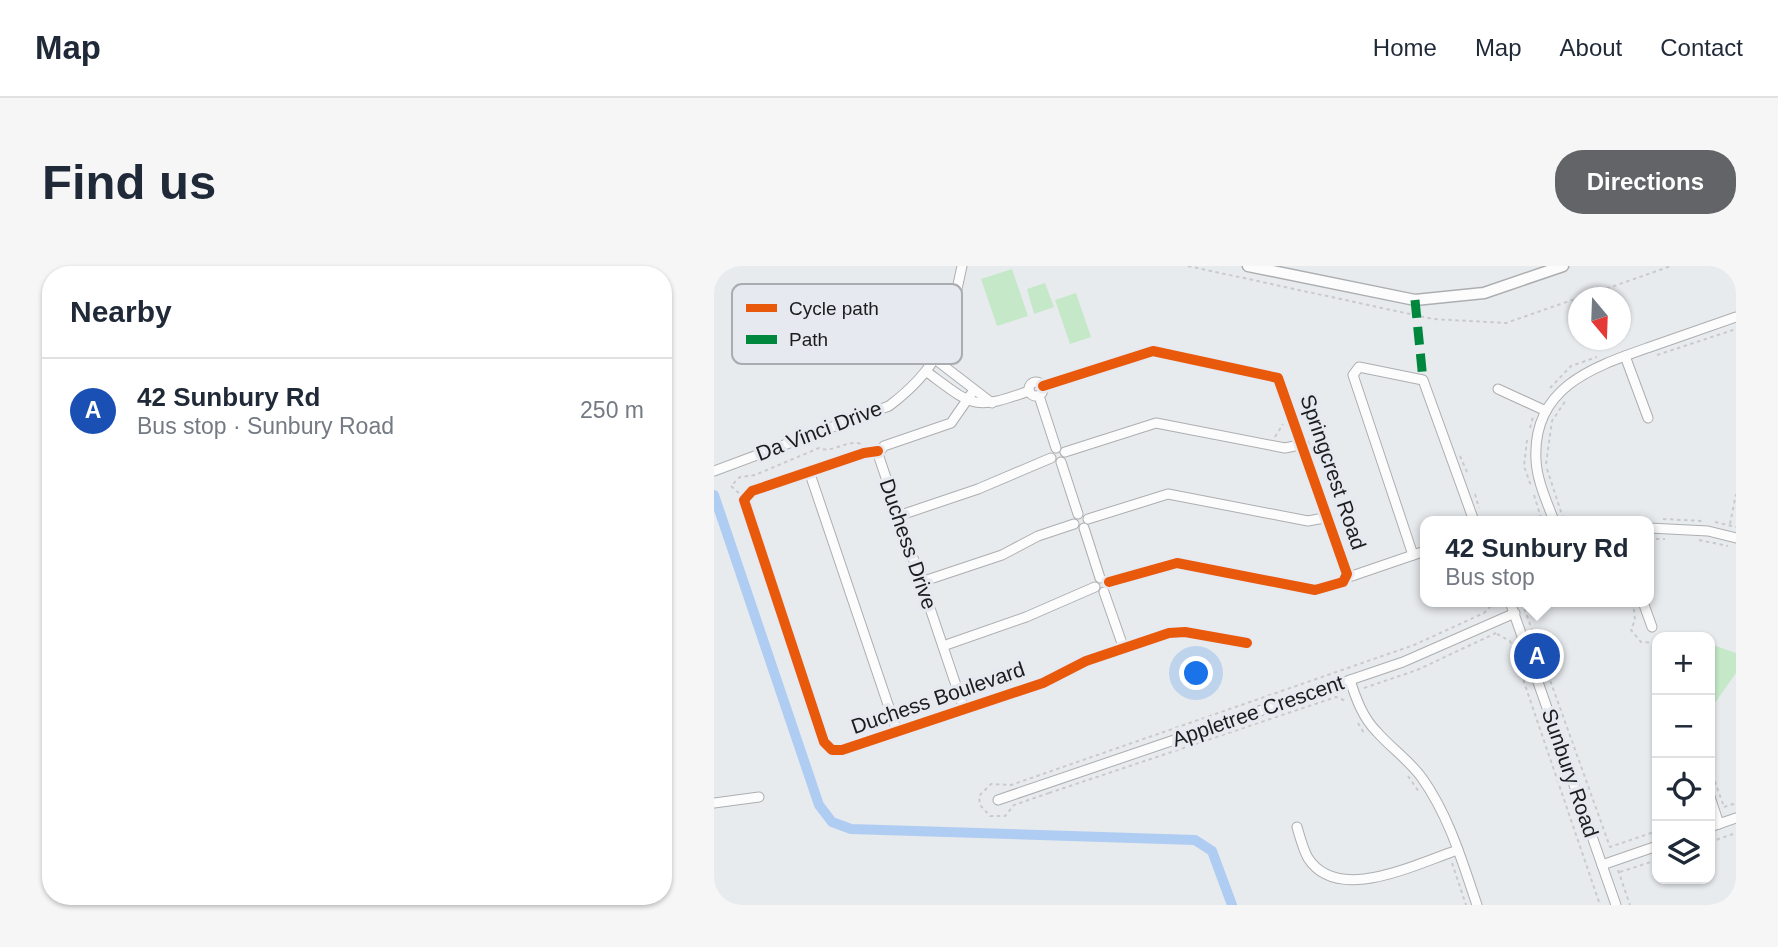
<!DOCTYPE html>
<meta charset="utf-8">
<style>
body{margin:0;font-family:Arial,sans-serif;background:#f6f6f7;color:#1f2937}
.controls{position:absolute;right:21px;bottom:21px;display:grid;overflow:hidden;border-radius:14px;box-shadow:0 2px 5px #0004}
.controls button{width:63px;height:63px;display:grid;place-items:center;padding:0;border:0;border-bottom:2px solid #e0e1e3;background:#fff;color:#1f2937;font:35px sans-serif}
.compass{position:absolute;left:854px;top:21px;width:63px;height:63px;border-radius:50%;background:#fff;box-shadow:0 2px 5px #0004;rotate:161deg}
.you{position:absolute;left:483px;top:408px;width:24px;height:24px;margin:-18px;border:5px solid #fff;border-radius:50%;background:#1a73e8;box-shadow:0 0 0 10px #1a73e833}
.badge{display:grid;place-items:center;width:46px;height:46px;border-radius:50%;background:#636467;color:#fff;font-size:23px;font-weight:700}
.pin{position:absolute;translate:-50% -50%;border:4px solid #fff;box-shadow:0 2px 7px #0006}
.popup{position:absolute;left:706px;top:250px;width:234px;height:91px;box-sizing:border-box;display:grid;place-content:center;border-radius:14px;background:#fff;filter:drop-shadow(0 2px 5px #0005);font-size:23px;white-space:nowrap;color:#747a83}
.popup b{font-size:26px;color:#1f2937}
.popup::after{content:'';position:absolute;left:50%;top:100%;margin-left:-14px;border:14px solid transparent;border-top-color:#fff}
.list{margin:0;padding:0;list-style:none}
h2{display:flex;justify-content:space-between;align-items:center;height:91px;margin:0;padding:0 28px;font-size:30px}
h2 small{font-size:23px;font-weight:400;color:#747a83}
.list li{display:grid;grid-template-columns:46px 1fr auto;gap:21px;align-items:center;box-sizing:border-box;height:105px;padding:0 28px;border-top:2px solid #e0e1e3}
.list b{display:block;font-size:26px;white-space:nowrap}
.list p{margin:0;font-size:23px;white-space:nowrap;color:#747a83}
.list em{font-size:23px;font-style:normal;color:#747a83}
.icon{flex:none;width:38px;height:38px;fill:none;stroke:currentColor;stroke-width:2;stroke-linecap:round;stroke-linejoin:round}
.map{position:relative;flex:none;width:1022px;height:639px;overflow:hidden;border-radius:28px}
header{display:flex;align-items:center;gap:42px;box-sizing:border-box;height:98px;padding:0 35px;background:#fff;border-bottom:2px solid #e0e1e3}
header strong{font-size:33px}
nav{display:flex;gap:38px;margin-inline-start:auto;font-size:24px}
.intro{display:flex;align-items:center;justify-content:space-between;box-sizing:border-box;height:168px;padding:0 42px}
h1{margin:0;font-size:49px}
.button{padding:18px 32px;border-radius:28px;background:#636467;color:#fff;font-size:24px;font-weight:700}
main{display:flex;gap:42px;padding:0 42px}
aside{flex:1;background:#fff;border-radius:28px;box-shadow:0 2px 5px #0004}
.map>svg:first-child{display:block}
.green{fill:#c4e8c8}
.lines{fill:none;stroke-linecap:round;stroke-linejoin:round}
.canal{stroke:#afccf2;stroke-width:10}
.minor-casing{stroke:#acaeb0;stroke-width:11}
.tertiary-casing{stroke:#acaeb0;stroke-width:13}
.path{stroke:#cacacc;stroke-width:2;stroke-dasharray:3.5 3.5;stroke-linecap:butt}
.minor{stroke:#fcfcfc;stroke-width:9}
.tertiary{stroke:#fcfcfc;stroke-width:10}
.quiet{stroke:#00873e;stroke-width:9;stroke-dasharray:18 9;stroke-linecap:butt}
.cycleway-casing{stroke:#e6eaf0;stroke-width:15}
.cycleway{stroke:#e8590c;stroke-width:10}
.labels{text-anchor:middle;stroke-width:7;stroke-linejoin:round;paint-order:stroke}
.street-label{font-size:21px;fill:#1b1c1e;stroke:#e6eaf0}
.key{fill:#e6eaf0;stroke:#a9acb1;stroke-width:2}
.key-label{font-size:19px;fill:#1b1c1e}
</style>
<header>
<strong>Map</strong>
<nav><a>Home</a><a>Map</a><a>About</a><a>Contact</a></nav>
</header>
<div class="intro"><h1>Find us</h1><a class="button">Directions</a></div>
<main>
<aside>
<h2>Nearby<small></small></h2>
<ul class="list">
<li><span class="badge" style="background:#1a4fb4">A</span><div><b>42 Sunbury Rd</b><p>Bus stop · Sunbury Road</p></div><em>250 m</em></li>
</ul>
</aside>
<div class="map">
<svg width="1022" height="639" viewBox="0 0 1022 639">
<rect width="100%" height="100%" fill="#e8ebee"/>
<g class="green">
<polygon points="298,3 314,50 283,60 267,13"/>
<polygon points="331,17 340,41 320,48 313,23"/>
<polygon points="362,27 377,71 356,78 341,34"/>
<polygon points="996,378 1022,387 1022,407 996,444"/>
</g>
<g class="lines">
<polyline class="canal" points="0,229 105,539 118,556 137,563 481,574 498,585 518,639"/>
<g class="minor-casing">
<g id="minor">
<polyline points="32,37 233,67"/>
<polyline points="911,90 934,152"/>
<polyline points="222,94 278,137"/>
<path d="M213,106C259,140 259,145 315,125"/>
<circle cx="322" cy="123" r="7"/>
<polyline points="329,120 439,85 564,112 633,308 629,316 601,324 463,297 395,316"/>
<polyline points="784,123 832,145"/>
<polyline points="325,130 342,182"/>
<polyline points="164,185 150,187 38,225 30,234 110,476 118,484 128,484 329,417 372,395 455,367 471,366 533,377"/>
<polyline points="351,186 442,157 571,182 590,178"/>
<polyline points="347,196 364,248"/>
<path d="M0,205L175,140C233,96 233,67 248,0"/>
<polyline points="95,205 183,465"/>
<polyline points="184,250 264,223 337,192"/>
<polyline points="374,253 454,228 594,255 615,251"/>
<path d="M840,255C833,236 823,215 822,194C818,121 879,101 936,81C965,71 993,61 1022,51"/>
<polyline points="370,262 386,312"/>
<polyline points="935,262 994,265 1022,272"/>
<polyline points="699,289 639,109 645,101 709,114 760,255"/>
<polyline points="632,312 711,285"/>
<polyline points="207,316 288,289 324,270 360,258"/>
<polyline points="390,326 410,383"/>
<polyline points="796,336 902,639"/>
<polyline points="929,336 938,361"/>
<polyline points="229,380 312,351 381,321"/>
<path d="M636,414C642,433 649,452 663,466C677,482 695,494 708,512C735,550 748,595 763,639"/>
<polyline points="250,443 164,188 170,180 237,157 260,124"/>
<polyline points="996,531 1005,558"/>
<polyline points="284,534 689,396 801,347"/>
<polyline points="0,537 45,531"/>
<path d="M583,561C586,571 589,583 594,592C624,639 703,597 744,584"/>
<polyline points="996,561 1022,552"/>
<polyline points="888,599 943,580"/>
</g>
</g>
<g class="tertiary-casing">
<polyline id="tertiary" points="534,0 701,34 770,27 849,0"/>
</g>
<g class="path">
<polyline points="474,0 719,53 792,57 864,32"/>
<polyline points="866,32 957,0"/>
<polyline points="943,89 1022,63"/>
<polyline points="836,122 857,100 883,91"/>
<polyline points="816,162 819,151"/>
<polyline points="561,171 569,158"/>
<polyline points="813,174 810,200 817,220"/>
<polyline points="746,190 753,206"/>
<polyline points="832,198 838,155 852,134"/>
<polyline points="833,203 850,255"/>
<path d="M25,227L17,220L26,211L41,209L105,182C119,188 132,173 147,178"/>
<polyline points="761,228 765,242"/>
<polyline points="820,229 828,255"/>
<polyline points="949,253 988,255"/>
<polyline points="906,255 929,254"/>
<polyline points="1001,256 1022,261"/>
<polyline points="1016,258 1022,228"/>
<polyline points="935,273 951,273"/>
<polyline points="985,274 1014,280"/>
<polyline points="808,336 896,581 943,565"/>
<polyline points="919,336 921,354 917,364 927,376 943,377"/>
<polyline points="783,368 796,375 886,639"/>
<polyline points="650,422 703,404 782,367"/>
<polyline points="644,457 650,467"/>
<polyline points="996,502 1010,541"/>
<polyline points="694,510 705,526"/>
<polyline points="335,527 300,539 291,550 276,550 266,539 265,530 277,518 297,519 700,379 770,347 781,336"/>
<polyline points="335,527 622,431 632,435"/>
<polyline points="1010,541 1022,537"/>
<polyline points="996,576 1022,567"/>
<polyline points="738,597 752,639"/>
<polyline points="904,604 916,639"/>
<polyline points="906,606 943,594"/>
</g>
<use href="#minor" class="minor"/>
<use href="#tertiary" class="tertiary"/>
<polyline class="quiet" points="701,34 709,114"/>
<g class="cycleway-casing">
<g id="cycleway">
<polyline points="329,120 439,85 564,112 633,308 629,316 601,324 463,297 395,316"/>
<polyline points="164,185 150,187 38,225 30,234 110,476 118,484 128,484 329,417 372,395 455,367 471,366 533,377"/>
</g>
</g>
<use href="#cycleway" class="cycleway"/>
</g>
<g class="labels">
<g class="street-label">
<text transform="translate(105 165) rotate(-21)" y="7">Da Vinci Drive</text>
<text transform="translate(619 206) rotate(71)" y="7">Springcrest Road</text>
<text transform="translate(194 278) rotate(71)" y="7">Duchess Drive</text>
<text transform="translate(224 432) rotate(-19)" y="7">Duchess Boulevard</text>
<text transform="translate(544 445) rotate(-19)" y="7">Appletree Crescent</text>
<text transform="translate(856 507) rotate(71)" y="7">Sunbury Road</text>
</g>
</g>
<rect x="18" y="18" width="230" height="80" rx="10" class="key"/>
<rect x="32" y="38" width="31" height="8" fill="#e8590c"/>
<rect x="32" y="69" width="31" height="9" fill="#00873e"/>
<g class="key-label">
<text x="75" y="49">Cycle path</text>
<text x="75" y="80">Path</text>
</g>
</svg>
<div class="controls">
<button>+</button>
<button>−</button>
<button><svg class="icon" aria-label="locate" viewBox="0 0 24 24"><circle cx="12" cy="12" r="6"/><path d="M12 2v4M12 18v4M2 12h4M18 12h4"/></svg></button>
<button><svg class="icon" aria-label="layers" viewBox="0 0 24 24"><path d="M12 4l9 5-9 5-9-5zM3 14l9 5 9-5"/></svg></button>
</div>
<svg class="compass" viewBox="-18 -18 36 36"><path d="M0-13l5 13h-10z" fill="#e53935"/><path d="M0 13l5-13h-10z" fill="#747a83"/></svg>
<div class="you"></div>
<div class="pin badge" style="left:823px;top:390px;background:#1a4fb4">A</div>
<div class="popup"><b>42 Sunbury Rd</b>Bus stop</div>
</div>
</main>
